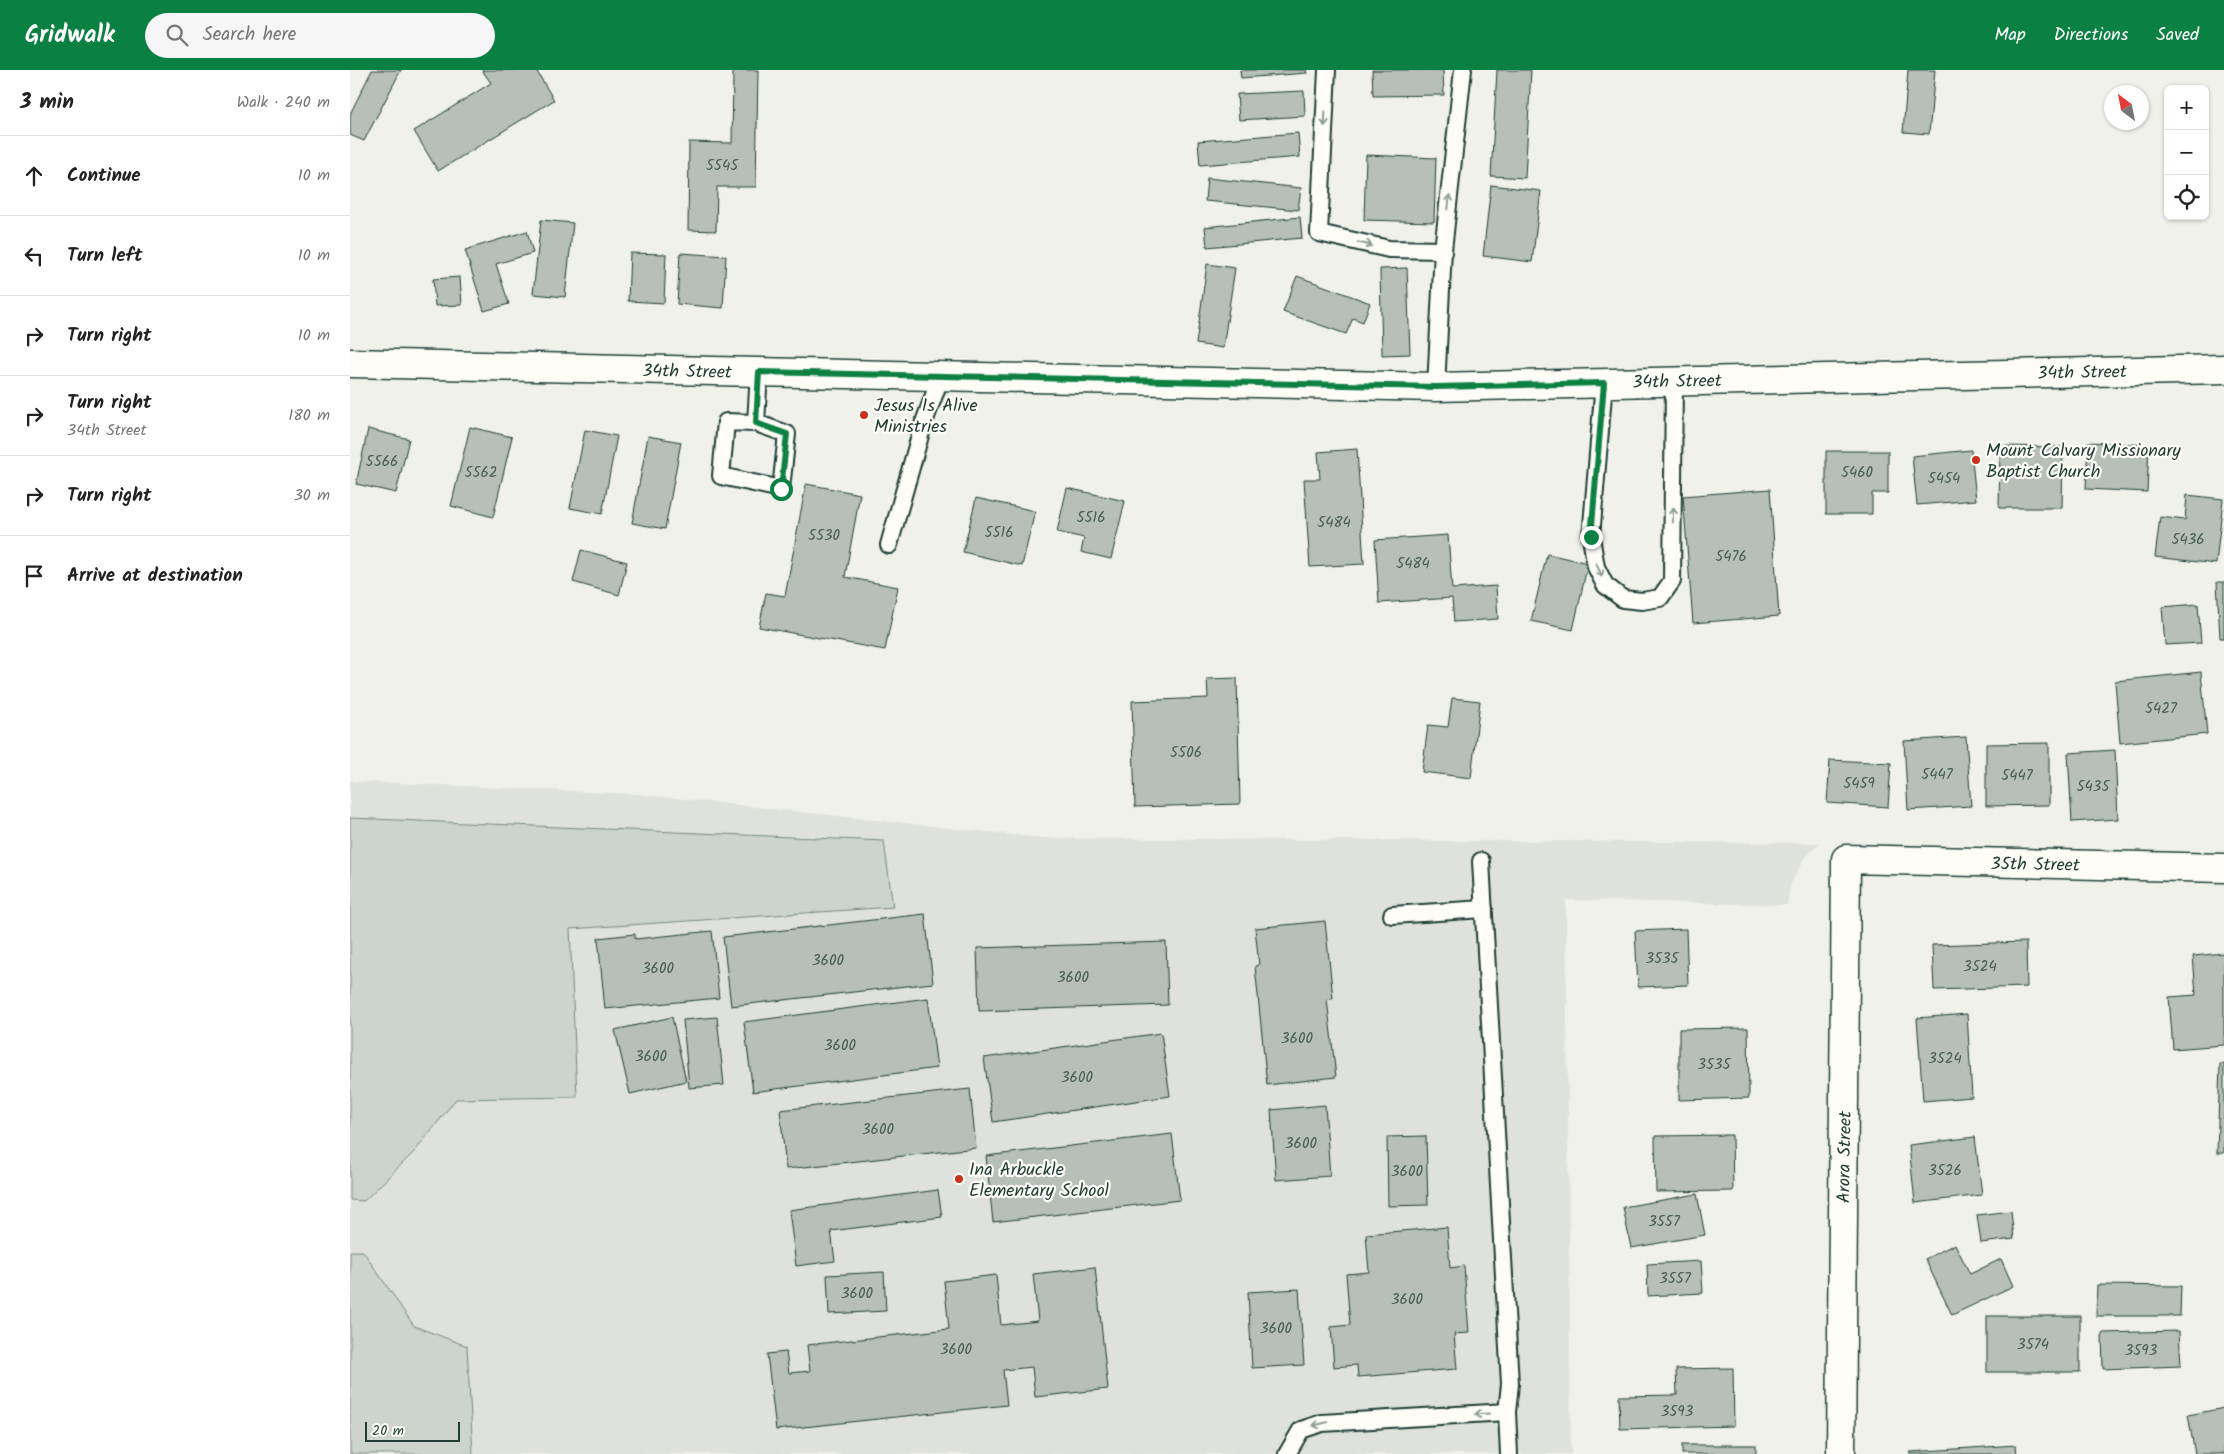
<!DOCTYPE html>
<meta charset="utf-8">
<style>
body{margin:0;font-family:Kalam,sans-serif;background:#f6f6f6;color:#222}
.controls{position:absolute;right:15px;top:15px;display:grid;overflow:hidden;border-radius:8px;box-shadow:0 1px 4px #0004}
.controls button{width:45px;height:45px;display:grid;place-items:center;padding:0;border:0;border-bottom:1px solid #e0e0e0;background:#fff;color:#222;font:25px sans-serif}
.compass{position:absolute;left:1754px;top:15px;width:45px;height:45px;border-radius:50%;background:#fff;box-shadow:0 1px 4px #0004;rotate:328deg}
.scale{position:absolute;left:15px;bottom:12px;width:95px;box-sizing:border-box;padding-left:5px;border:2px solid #1f3d34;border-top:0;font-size:14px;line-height:18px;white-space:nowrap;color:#1f3d34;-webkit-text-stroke:4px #fdfcf7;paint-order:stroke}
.stop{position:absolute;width:15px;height:15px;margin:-11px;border:4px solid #0b8043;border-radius:50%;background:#fff}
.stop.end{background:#0b8043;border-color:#fff;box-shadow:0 1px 5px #0008}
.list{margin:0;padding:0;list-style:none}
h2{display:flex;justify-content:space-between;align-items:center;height:65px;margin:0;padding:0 20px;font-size:21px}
h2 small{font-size:16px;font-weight:400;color:#767676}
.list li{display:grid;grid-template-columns:32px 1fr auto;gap:15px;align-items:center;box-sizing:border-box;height:80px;padding:0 20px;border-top:1px solid #e0e0e0}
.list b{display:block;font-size:19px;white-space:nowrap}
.list p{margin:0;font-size:16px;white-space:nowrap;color:#767676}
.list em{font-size:16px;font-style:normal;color:#767676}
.icon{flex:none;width:28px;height:28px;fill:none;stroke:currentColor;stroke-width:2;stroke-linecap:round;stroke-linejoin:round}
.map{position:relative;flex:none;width:1874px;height:1384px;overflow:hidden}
header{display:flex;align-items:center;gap:30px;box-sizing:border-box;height:70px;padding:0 25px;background:#0b8043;color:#fff}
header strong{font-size:24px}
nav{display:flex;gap:28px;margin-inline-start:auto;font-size:18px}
.search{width:350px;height:45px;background:#f6f6f6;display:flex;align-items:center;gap:12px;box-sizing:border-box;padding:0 18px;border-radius:28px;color:#767676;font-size:19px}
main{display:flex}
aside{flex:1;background:#fff}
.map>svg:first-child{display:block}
.built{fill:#dfe2dc}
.green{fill:#cdd3cd;stroke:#768880}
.building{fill:#b6bfb8;stroke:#1f3d34}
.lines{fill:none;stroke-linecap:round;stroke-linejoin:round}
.service-casing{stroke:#1f3d34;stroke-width:20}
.minor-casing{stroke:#1f3d34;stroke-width:31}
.service{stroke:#fdfcf7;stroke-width:16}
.minor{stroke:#fdfcf7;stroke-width:28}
.oneway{stroke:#8e9c96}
.route{stroke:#0b8043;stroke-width:6}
.poi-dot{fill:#c8321e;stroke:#fdfcf7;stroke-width:2}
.labels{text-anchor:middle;stroke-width:4.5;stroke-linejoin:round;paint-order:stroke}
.number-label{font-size:15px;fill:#455e55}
.street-label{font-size:18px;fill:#1f3d34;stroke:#fdfcf7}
.poi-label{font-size:18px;fill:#1f3d34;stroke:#fdfcf7;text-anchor:start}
</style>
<header>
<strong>Gridwalk</strong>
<div class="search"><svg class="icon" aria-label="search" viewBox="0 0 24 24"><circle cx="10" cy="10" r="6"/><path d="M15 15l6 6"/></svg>Search here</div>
<nav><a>Map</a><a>Directions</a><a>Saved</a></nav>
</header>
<main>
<aside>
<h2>3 min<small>Walk · 240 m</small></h2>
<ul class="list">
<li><svg class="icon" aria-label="ahead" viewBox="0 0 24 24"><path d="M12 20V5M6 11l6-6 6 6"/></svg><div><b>Continue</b></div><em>10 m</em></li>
<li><svg class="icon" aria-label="left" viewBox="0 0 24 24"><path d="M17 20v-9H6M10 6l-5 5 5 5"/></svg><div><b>Turn left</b></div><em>10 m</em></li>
<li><svg class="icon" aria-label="right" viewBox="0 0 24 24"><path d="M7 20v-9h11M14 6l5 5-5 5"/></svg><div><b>Turn right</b></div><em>10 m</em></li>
<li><svg class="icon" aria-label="right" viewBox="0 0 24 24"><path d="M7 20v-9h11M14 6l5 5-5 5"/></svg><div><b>Turn right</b><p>34th Street</p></div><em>180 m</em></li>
<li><svg class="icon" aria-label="right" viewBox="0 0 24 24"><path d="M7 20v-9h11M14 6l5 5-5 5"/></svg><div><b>Turn right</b></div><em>30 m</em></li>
<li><svg class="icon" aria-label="arrive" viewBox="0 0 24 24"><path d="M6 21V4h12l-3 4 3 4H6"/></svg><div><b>Arrive at destination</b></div></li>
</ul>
</aside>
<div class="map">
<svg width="1874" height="1384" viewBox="0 0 1874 1384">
<rect width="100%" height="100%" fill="#f0f1eb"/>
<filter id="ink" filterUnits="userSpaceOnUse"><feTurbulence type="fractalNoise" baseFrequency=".02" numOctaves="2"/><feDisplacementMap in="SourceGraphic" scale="10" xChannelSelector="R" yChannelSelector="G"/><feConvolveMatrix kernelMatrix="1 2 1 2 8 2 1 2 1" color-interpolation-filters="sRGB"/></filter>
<g filter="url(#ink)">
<polygon class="built" points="0,711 287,724 692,768 1470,773 1454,789 1441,814 1437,835 1216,830 1221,1384 0,1384"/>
<g class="green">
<polygon points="0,748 534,771 543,837 220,859 227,1027 106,1029 66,1080 14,1131 0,1130"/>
<polygon points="0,1181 13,1181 64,1256 117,1276 123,1384 0,1384"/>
</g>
<g class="building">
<polygon points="22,0 51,0 14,71 0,65 0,44"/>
<polygon points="132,0 186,0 204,30 88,101 64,61 141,13"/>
<polygon points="383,0 408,0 406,117 367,117 366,161 338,160 339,72 382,73"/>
<polygon points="890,0 956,0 957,3 891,8"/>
<polygon points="1022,0 1093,0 1094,25 1023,26"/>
<polygon points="1147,0 1181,0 1175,108 1141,106"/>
<polygon points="1558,0 1585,0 1579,64 1553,62"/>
<polygon points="954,21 955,46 889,50 887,24"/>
<polygon points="948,63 950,87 850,95 848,71"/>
<polygon points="1016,85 1086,88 1084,152 1014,150"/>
<polygon points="857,108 951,118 948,140 855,131"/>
<polygon points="1141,115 1191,121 1182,192 1133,186"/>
<polygon points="950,147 952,168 857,177 855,157"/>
<polygon points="191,150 223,153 215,227 183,224"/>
<polygon points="177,161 183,183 146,194 159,234 134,241 115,180"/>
<polygon points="280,183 316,184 314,233 278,231"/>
<polygon points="330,183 376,186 373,238 327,234"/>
<polygon points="857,194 885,198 873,278 846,274"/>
<polygon points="1057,198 1060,284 1032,285 1030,199"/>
<polygon points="947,206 1020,233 1013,252 1003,248 996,264 933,242"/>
<polygon points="110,207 112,235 85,236 83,209"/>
<polygon points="120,357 162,367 143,447 101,436"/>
<polygon points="18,359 59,369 46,423 6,414"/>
<polygon points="235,360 267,366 252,444 220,438"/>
<polygon points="298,366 331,372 315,459 282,453"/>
<polygon points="1738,372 1799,375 1797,422 1736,419"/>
<polygon points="1650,376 1713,377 1712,438 1649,438"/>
<polygon points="1007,379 1014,494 960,497 954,409 970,409 968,382"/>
<polygon points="1621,380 1626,430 1567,435 1562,386"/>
<polygon points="1476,381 1538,381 1538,423 1522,423 1522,444 1476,444"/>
<polygon points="456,414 510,424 495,507 548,517 535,580 409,557 416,523 435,526"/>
<polygon points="717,418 775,431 761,489 731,482 734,468 707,462"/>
<polygon points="1420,419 1429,546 1343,553 1333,426"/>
<polygon points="1837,425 1873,429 1866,494 1805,487 1810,447 1835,450"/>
<polygon points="626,428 685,441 672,496 613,482"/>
<polygon points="1098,465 1102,519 1146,516 1148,549 1104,552 1102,528 1029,533 1025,470"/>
<polygon points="231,480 277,492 269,525 223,512"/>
<polygon points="1197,484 1238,493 1223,560 1181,551"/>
<polygon points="1867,512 1874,512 1874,568 1870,568"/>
<polygon points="1848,534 1851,573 1815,575 1812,537"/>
<polygon points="1851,602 1857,664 1770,673 1765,611"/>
<polygon points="887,608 890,734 785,737 782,631 858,628 857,609"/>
<polygon points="1102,628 1130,631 1121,708 1072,702 1078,655 1098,657"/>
<polygon points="1616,667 1621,736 1558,740 1554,671"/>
<polygon points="1699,673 1699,735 1636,736 1636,674"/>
<polygon points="1765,680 1768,749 1722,752 1718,683"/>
<polygon points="1480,690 1541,693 1538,737 1477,733"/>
<polygon points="575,844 583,913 381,936 373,867"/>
<polygon points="975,851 983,928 977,929 986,1007 917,1015 905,896 909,895 905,858"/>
<polygon points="1336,859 1338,915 1288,917 1285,861"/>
<polygon points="362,861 369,928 255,939 248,868 285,864 285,869"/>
<polygon points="816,872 818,935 629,941 627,878"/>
<polygon points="1676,872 1677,917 1584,920 1582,875"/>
<polygon points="1874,883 1874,975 1823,979 1819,927 1846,925 1843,886"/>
<polygon points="578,928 587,998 403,1022 394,952"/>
<polygon points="1617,944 1622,1027 1573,1031 1567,948"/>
<polygon points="322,947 336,1011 280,1024 265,960"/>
<polygon points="367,947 374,1015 339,1018 333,950"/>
<polygon points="1398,958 1399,1028 1329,1030 1329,959"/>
<polygon points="811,963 820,1026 643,1052 634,988"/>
<polygon points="1870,994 1874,994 1874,1083 1867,1083"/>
<polygon points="620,1019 626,1078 436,1099 430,1040"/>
<polygon points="975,1035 980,1106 926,1110 921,1040"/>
<polygon points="822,1064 830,1130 643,1152 636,1086"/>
<polygon points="1382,1065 1383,1121 1306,1122 1305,1066"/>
<polygon points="1076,1066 1078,1135 1038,1136 1037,1067"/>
<polygon points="1625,1067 1632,1125 1565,1133 1559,1075"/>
<polygon points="588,1120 592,1147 481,1161 485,1191 446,1196 439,1140"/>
<polygon points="1347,1124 1355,1165 1281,1178 1273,1137"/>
<polygon points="1661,1141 1664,1169 1631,1173 1627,1145"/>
<polygon points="1097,1157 1100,1198 1114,1196 1119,1263 1104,1264 1107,1299 1008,1307 1007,1295 984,1297 981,1257 1000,1255 996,1204 1019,1202 1016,1164"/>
<polygon points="1605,1174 1620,1204 1651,1189 1663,1216 1602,1245 1575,1189"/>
<polygon points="1351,1191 1353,1223 1298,1226 1297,1194"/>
<polygon points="745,1197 758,1319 685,1327 682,1297 653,1300 657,1335 426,1360 417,1284 436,1282 439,1303 460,1301 457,1275 599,1259 594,1211 646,1205 651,1255 688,1251 683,1204"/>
<polygon points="534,1202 536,1241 479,1244 477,1205"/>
<polygon points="1747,1215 1831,1216 1830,1246 1746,1246"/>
<polygon points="949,1219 954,1295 902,1298 898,1222"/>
<rect x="1637" y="1246" width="93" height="56"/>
<polygon points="1829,1261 1831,1296 1753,1299 1752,1263"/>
<polygon points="1383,1298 1384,1356 1270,1359 1269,1326 1327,1325 1326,1299"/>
<polygon points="1874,1338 1874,1384 1845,1384 1838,1345"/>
<rect x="1332" y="1375" width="74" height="9"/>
<polygon points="1666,1375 1667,1384 1560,1384 1560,1382"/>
</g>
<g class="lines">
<g class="service-casing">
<g id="service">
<polyline points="977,0 969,163 1039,179 1093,180"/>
<polyline points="1254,313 1241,467 1246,497 1255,515 1273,529 1292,531 1310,528 1322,511 1324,312"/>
<polyline points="1086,317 1093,180 1113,0"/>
<polyline points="406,353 437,364 431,419 371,406 376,352 406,353 409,302"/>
<polyline points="539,475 573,355 591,306"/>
<polyline points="1131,791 1160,1314 1157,1342"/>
<polyline points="1042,845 1134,839"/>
<polyline points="937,1384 951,1360 972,1353 1157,1342 1159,1384"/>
</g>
</g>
<g class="minor-casing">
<g id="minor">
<polyline points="0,293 1086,317 1874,299"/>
<polyline points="1491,1384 1496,789 1874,798"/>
</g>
</g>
<use href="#service" class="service"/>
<use href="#minor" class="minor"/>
</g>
<defs><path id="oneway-shaft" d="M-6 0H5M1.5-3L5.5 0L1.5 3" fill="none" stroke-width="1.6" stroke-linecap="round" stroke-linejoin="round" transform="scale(1.25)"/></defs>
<g class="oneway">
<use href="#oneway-shaft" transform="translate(975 49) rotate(93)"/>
<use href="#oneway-shaft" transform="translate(1099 132) rotate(-84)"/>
<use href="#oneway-shaft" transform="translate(1015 174) rotate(13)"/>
<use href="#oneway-shaft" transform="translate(1323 445) rotate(-89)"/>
<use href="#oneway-shaft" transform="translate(1249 500) rotate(67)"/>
<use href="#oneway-shaft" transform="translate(1132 1344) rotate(177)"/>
<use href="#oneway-shaft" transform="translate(970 1354) rotate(167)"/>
</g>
</g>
<g class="lines" filter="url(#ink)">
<polyline class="route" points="431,419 437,364 406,353 409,302 1086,317 1254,313 1241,467"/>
</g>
<g class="poi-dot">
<circle cx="514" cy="345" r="5"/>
<circle cx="1626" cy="390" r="5"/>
<circle cx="609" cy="1109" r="5"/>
</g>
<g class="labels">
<g class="number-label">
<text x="372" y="100">5545</text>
<text x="32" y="396">5566</text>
<text x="131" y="407">5562</text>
<text x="1507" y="407">5460</text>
<text x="1594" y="413">5454</text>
<text x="741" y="452">5516</text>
<text x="984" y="457">5484</text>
<text x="649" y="467">5516</text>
<text x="474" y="470">5530</text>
<text x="1838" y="474">5436</text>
<text x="1381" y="491">5476</text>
<text x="1063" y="498">5484</text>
<text x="1811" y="643">5427</text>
<text x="836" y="687">5506</text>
<text x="1587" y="709">5447</text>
<text x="1667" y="710">5447</text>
<text x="1509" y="718">5459</text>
<text x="1743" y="721">5435</text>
<text x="1312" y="893">3535</text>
<text x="478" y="895">3600</text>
<text x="1630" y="901">3524</text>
<text x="308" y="903">3600</text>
<text x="723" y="912">3600</text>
<text x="947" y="973">3600</text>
<text x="490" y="980">3600</text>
<text x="301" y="991">3600</text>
<text x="1595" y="993">3524</text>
<text x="1364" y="999">3535</text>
<text x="727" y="1012">3600</text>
<text x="528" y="1064">3600</text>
<text x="951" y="1078">3600</text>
<text x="1595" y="1105">3526</text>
<text x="1057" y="1106">3600</text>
<text x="1314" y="1156">3557</text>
<text x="1325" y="1213">3557</text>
<text x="507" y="1228">3600</text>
<text x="1057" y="1234">3600</text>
<text x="926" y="1263">3600</text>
<text x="1683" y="1279">3574</text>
<text x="606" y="1284">3600</text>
<text x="1791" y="1285">3593</text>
<text x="1327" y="1346">3593</text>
</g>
<g class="street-label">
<text transform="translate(337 301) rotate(1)" y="6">34th Street</text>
<text transform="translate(1732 302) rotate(-1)" y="6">34th Street</text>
<text transform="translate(1327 311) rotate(-1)" y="6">34th Street</text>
<text transform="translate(1685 794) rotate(1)" y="6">35th Street</text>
<text transform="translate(1494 1087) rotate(-89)" y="6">Arora Street</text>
</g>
<g class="poi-label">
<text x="524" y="341">Jesus Is Alive<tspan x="524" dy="21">Ministries</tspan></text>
<text x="1636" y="386">Mount Calvary Missionary<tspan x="1636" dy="21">Baptist Church</tspan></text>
<text x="619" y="1105">Ina Arbuckle<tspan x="619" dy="21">Elementary School</tspan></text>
</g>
</g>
</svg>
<div class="controls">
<button>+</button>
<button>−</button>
<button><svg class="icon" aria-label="locate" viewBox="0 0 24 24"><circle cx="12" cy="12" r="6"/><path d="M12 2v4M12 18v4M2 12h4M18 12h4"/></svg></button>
</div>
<svg class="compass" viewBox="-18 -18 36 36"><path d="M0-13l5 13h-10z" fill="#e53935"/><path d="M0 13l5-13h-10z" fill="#767676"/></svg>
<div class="scale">20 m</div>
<div class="stop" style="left:431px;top:419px"></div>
<div class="stop end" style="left:1241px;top:467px"></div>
</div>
</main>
